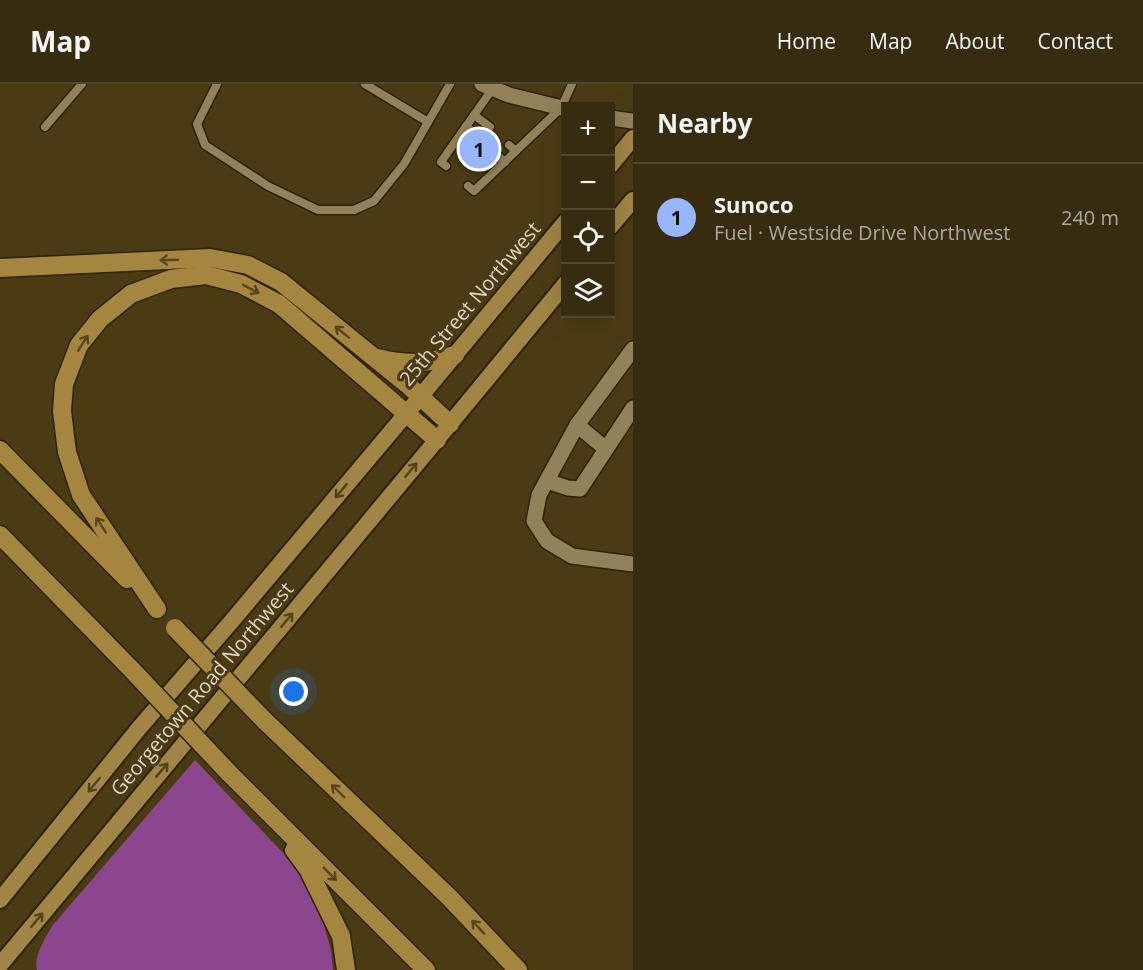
<!DOCTYPE html>
<meta charset="utf-8">
<style>
body{margin:0;font-family:"Open Sans",sans-serif;background:#3f3419;color:#f1f3f6}
.controls{position:absolute;right:18px;top:18px;display:grid;overflow:hidden;border-radius:0px;box-shadow:0 6px 24px #0002}
.controls button{width:54px;height:54px;display:grid;place-items:center;padding:0;border:0;border-bottom:2px solid #524830;background:#382c10;color:#f1f3f6;font:30px sans-serif}
.you{position:absolute;left:294px;top:608px;width:21px;height:21px;margin:-15px;border:4px solid #fff;border-radius:50%;background:#1a73e8;box-shadow:0 0 0 9px #1a73e833}
.badge{display:grid;place-items:center;width:39px;height:39px;border-radius:50%;background:#97b6fd;color:#111;font-size:20px;font-weight:700}
.pin{position:absolute;translate:-50% -50%;border:3px solid #fff;box-shadow:0 2px 6px #0006}
.list{margin:0;padding:0;list-style:none}
h2{display:flex;justify-content:space-between;align-items:center;height:78px;margin:0;padding:0 24px;font-size:26px}
h2 small{font-size:20px;font-weight:400;color:#aba79f}
.list li{display:grid;grid-template-columns:39px 1fr auto;gap:18px;align-items:center;box-sizing:border-box;height:108px;padding:0 24px;border-top:2px solid #524830}
.list b{display:block;font-size:22px;white-space:nowrap}
.list p{margin:0;font-size:20px;white-space:nowrap;color:#aba79f}
.list em{font-size:20px;font-style:normal;color:#aba79f}
.icon{flex:none;width:33px;height:33px;fill:none;stroke:currentColor;stroke-width:2;stroke-linecap:round;stroke-linejoin:round}
.map{position:relative;flex:none;width:633px;height:886px;overflow:hidden}
header{display:flex;align-items:center;gap:36px;box-sizing:border-box;height:84px;padding:0 30px;background:#382c10;border-bottom:2px solid #524830}
header strong{font-size:28px}
nav{display:flex;gap:33px;margin-inline-start:auto;font-size:21px}
main{display:flex}
aside{flex:1;background:#382c10}
.map>svg:first-child{display:block}
.green{fill:#8c468e}
.lines{fill:none;stroke-linecap:round;stroke-linejoin:round}
.service-casing{stroke:#2e2205;stroke-width:11}
.minor-casing{stroke:#2e2205;stroke-width:18}
.tertiary-casing{stroke:#2e2205;stroke-width:18}
.trunk-casing{stroke:#2e2205;stroke-width:20}
.motorway-casing{stroke:#2e2205;stroke-width:21}
.service{stroke:#93815a;stroke-width:8}
.minor{stroke:#93815a;stroke-width:15}
.tertiary{stroke:#93815a;stroke-width:15}
.trunk{stroke:#a08546;stroke-width:16}
.motorway{stroke:#a48641;stroke-width:18}
.motorway-bridge-casing{stroke:#2e2205;stroke-width:21;stroke-linecap:butt}
.motorway-bridge{stroke:#a48641;stroke-width:18}
.oneway{stroke:#58461c}
.oneway2{stroke:#54421a}
.labels{text-anchor:middle;stroke-width:6;stroke-linejoin:round;paint-order:stroke}
.street-label{font-size:20px;fill:#dfd6c1;stroke:#4b3b15}
</style>
<header>
<strong>Map</strong>
<nav><a>Home</a><a>Map</a><a>About</a><a>Contact</a></nav>
</header>
<main>
<div class="map">
<svg width="633" height="886" viewBox="0 0 633 886">
<rect width="100%" height="100%" fill="#4b3b15"/>
<path class="green" d="M195,676L284,770L306,799L321,831L331,866L333,886H37C33,873 46,853 52,842Z"/>
<g class="lines">
<g class="service-casing">
<g id="service">
<polyline points="217,0 197,40 205,61 268,102 318,126 354,126 374,117 404,80 450,0"/>
<polyline points="365,0 428,38"/>
<polyline points="474,31 490,43"/>
<polyline points="466,42 478,53"/>
<polyline points="45,43 82,0"/>
<polyline points="509,61 516,67"/>
<polyline points="498,72 505,78"/>
<polyline points="446,82 441,78 493,4"/>
<polyline points="468,102 474,107 561,24 572,0"/>
</g>
</g>
<g class="minor-casing">
<g id="minor">
<polyline points="482,0 509,11 566,25"/>
<polyline points="610,34 633,37"/>
<polyline points="577,341 606,365"/>
<polyline points="547,397 568,404 580,405 633,324"/>
</g>
</g>
<g class="tertiary-casing">
<polyline id="tertiary" points="633,265 577,341 539,411 534,437 547,457 572,472 633,480"/>
</g>
<g class="trunk-casing">
<g id="trunk">
<polyline points="610,82 633,54"/>
<polyline points="610,143 633,116"/>
<polyline points="0,816 140,643 231,538 406,330 566,137"/>
<polyline points="0,881 450,340 566,199"/>
</g>
</g>
<g class="motorway-casing">
<g id="motorway">
<polyline points="0,184 210,174 248,181 281,198 408,301 450,340"/>
<path d="M378,274C407,282 427,279 455,271"/>
<polyline points="0,366 127,495"/>
<polyline points="0,451 133,587"/>
<polyline points="157,525 81,411 67,368 62,327 64,300 79,261 100,235 131,210 171,195 206,191 241,200 279,220 437,356"/>
<polyline points="265,637 450,814 518,886"/>
<polyline points="229,689 426,886"/>
<polyline points="294,766 308,785 341,852 346,886"/>
</g>
</g>
<use href="#service" class="service"/>
<use href="#minor" class="minor"/>
<use href="#tertiary" class="tertiary"/>
<use href="#trunk" class="trunk"/>
<use href="#motorway" class="motorway"/>
<g class="motorway-bridge-casing">
<g id="motorway-bridge">
<polyline points="175,544 265,637"/>
<polyline points="133,587 229,689"/>
</g>
</g>
<use href="#motorway-bridge" class="motorway-bridge"/>
</g>
<defs><path id="oneway-shaft" d="M-6 0H5M1.5-3L5.5 0L1.5 3" fill="none" stroke-width="1.6" stroke-linecap="round" stroke-linejoin="round" transform="scale(1.5)"/></defs>
<g class="oneway">
<use href="#oneway-shaft" transform="translate(169 176) rotate(178)"/>
<use href="#oneway-shaft" transform="translate(251 205) rotate(27)"/>
<use href="#oneway-shaft" transform="translate(342 248) rotate(-141)"/>
<use href="#oneway-shaft" transform="translate(83 259) rotate(-58)"/>
<use href="#oneway-shaft" transform="translate(101 441) rotate(-123)"/>
<use href="#oneway-shaft" transform="translate(338 707) rotate(-136)"/>
<use href="#oneway-shaft" transform="translate(330 790) rotate(45)"/>
<use href="#oneway-shaft" transform="translate(478 843) rotate(-133)"/>
</g>
<g class="oneway2">
<use href="#oneway-shaft" transform="translate(411 386) rotate(-50)"/>
<use href="#oneway-shaft" transform="translate(341 407) rotate(130)"/>
<use href="#oneway-shaft" transform="translate(287 536) rotate(-50)"/>
<use href="#oneway-shaft" transform="translate(162 686) rotate(-50)"/>
<use href="#oneway-shaft" transform="translate(94 701) rotate(129)"/>
<use href="#oneway-shaft" transform="translate(37 836) rotate(-50)"/>
</g>
<g class="labels">
<g class="street-label">
<text transform="translate(470 220) rotate(-50)" y="7">25th Street Northwest</text>
<text transform="translate(202 605) rotate(-50)" y="7">Georgetown Road Northwest</text>
</g>
</g>
</svg>
<div class="controls">
<button>+</button>
<button>−</button>
<button><svg class="icon" aria-label="locate" viewBox="0 0 24 24"><circle cx="12" cy="12" r="6"/><path d="M12 2v4M12 18v4M2 12h4M18 12h4"/></svg></button>
<button><svg class="icon" aria-label="layers" viewBox="0 0 24 24"><path d="M12 4l9 5-9 5-9-5zM3 14l9 5 9-5"/></svg></button>
</div>
<div class="you"></div>
<div class="pin badge" style="left:479px;top:65px">1</div>
</div>
<aside>
<h2>Nearby<small></small></h2>
<ul class="list">
<li><span class="badge">1</span><div><b>Sunoco</b><p>Fuel · Westside Drive Northwest</p></div><em>240 m</em></li>
</ul>
</aside>
</main>
